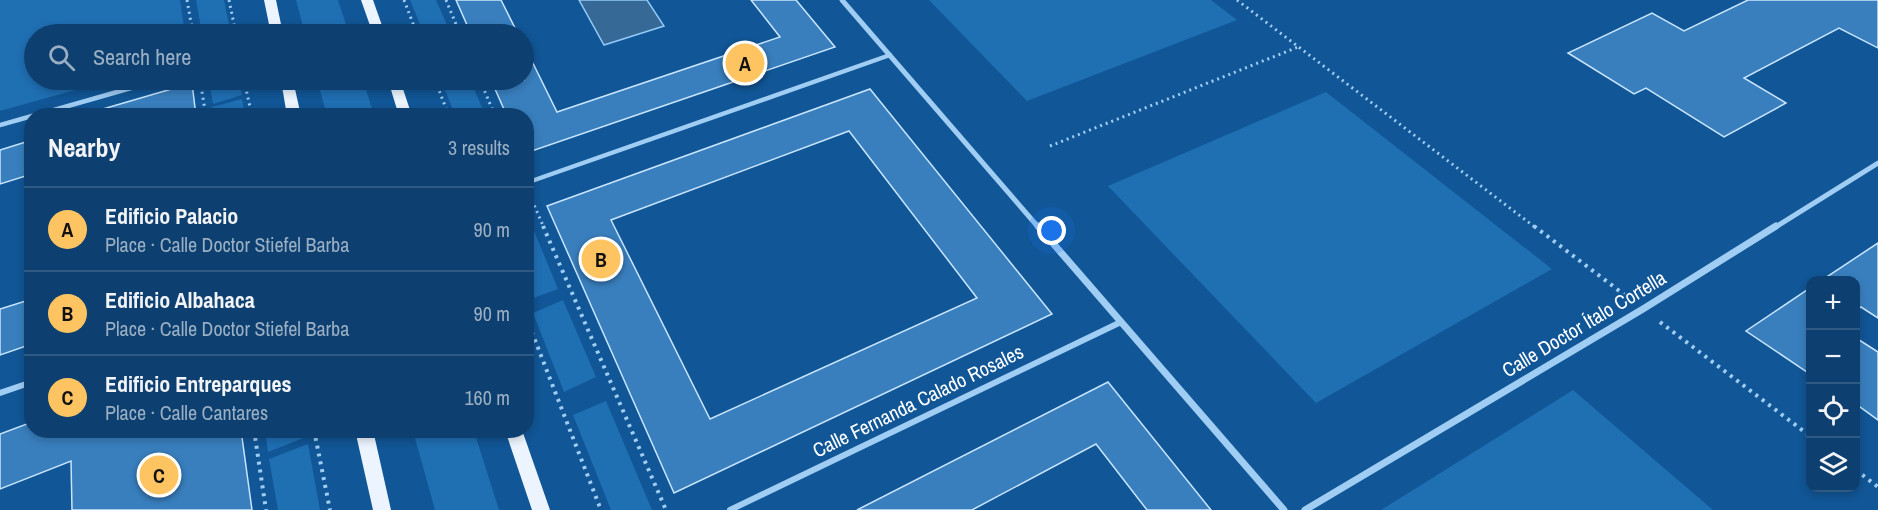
<!DOCTYPE html>
<meta charset="utf-8">
<style>
body{margin:0;font-family:"Archivo Narrow",sans-serif;background:#164775;color:#f1f3f6}
.controls{position:absolute;right:18px;bottom:18px;display:grid;overflow:hidden;border-radius:12px;box-shadow:0 3px 9px #0003}
.controls button{width:54px;height:54px;display:grid;place-items:center;padding:0;border:0;border-bottom:2px solid #2d5983;background:#0d4070;color:#f1f3f6;font:30px sans-serif}
.you{position:absolute;left:1052px;top:231px;width:21px;height:21px;margin:-15px;border:4px solid #fff;border-radius:50%;background:#1a73e8;box-shadow:0 0 0 9px #1a73e833}
.badge{display:grid;place-items:center;width:39px;height:39px;border-radius:50%;background:#ffc462;color:#111;font-size:20px;font-weight:700}
.pin{position:absolute;translate:-50% -50%;border:3px solid #fff;box-shadow:0 2px 6px #0006}
.list{margin:0;padding:0;list-style:none}
h2{display:flex;justify-content:space-between;align-items:center;height:78px;margin:0;padding:0 24px;font-size:26px}
h2 small{font-size:20px;font-weight:400;color:#9aafc3}
.list li{display:grid;grid-template-columns:39px 1fr auto;gap:18px;align-items:center;box-sizing:border-box;height:84px;padding:0 24px;border-top:2px solid #2d5983}
.list b{display:block;font-size:22px;white-space:nowrap}
.list p{margin:0;font-size:20px;white-space:nowrap;color:#9aafc3}
.list em{font-size:20px;font-style:normal;color:#9aafc3}
.icon{flex:none;width:33px;height:33px;fill:none;stroke:currentColor;stroke-width:2;stroke-linecap:round;stroke-linejoin:round}
.map{position:relative;flex:none;width:1878px;height:510px;overflow:hidden}
.search{position:absolute;background:#0d4070;box-shadow:0 3px 9px #0003;left:24px;top:24px;width:510px;height:66px;display:flex;align-items:center;gap:15px;box-sizing:border-box;padding:0 21px;border-radius:33px;color:#9aafc3;font-size:22px}
.panel{position:absolute;background:#0d4070;box-shadow:0 3px 9px #0003;left:24px;top:108px;width:510px;height:330px;border-radius:24px}
.map>svg:first-child{display:block}
.green{fill:#1f6fb3}
.water{fill:#376997;stroke:#91c9f7;stroke-width:1.5}
.building{fill:#397fbe;stroke:#c8e5fe;stroke-width:1.5;fill-rule:evenodd}
.lines{fill:none;stroke-linecap:round;stroke-linejoin:round}
.path-far1{stroke:#a0cdf3;stroke-width:3;stroke-dasharray:2 4;stroke-linecap:butt}
.path{stroke:#a0cdf3;stroke-width:4;stroke-dasharray:3 5;stroke-linecap:butt}
.pedestrian-far1{stroke:#a0cdf3;stroke-width:4.5}
.pedestrian{stroke:#a0cdf3;stroke-width:6}
.minor-far1{stroke:#a0cdf3;stroke-width:5}
.minor{stroke:#a0cdf3;stroke-width:7}
.primary{fill:#ecf5ff;fill-rule:evenodd}
.labels{text-anchor:middle;stroke-width:4.5;stroke-linejoin:round;paint-order:stroke}
.street-label{font-size:20px;fill:#fff;stroke:#115696}
</style>
<div class="map">
<svg width="1878" height="510" viewBox="0 0 1878 510">
<rect width="100%" height="100%" fill="#115696"/>
<g class="green">
<polygon points="0,0 180,0 185,34 34,34 34,80 111,80 0,111"/>
<polygon points="196,0 224,0 231,34 202,34"/>
<polygon points="296,0 338,0 349,34 305,34"/>
<polygon points="410,0 436,0 451,34 424,34"/>
<polygon points="929,0 1211,0 1237,20 1027,101"/>
<polygon points="209,80 239,80 242,95 213,104"/>
<polygon points="317,80 363,80 374,115 327,115"/>
<polygon points="471,81 485,115 455,115 445,90"/>
<polygon points="1326,92 1552,269 1316,403 1108,186"/>
<polygon points="242,99 245,115 214,115 212,107"/>
<polygon points="527,214 558,289 528,300 526,296"/>
<polygon points="563,300 596,377 564,392 533,313"/>
<polygon points="1573,390 1713,510 1381,510"/>
<polygon points="606,401 652,510 611,510 573,415"/>
<polygon points="265,431 305,431 306,437 268,452"/>
<polygon points="413,431 474,431 499,510 435,510"/>
<polygon points="308,444 320,510 278,510 269,459"/>
</g>
<polygon class="water" points="579,0 647,0 664,26 604,45"/>
<g class="building">
<polygon points="456,0 501,0 518,34 471,34"/>
<polygon points="751,0 796,0 835,47 526,153 526,116 507,116 491,80 524,80 524,45 557,112 780,37"/>
<polygon points="1748,0 1878,0 1878,48 1839,28 1744,78 1786,103 1724,137 1646,88 1634,94 1568,53 1652,13 1684,31"/>
<polygon points="192,83 196,116 79,116"/>
<path d="M870,89L1052,314L674,493L547,206ZM849,131L977,298L710,419L611,220Z"/>
<polygon points="32,140 32,174 0,184 0,150"/>
<polygon points="1878,243 1878,318 1861,307 1856,311 1856,280 1822,280"/>
<polygon points="1810,288 1810,374 1746,331"/>
<polygon points="32,299 32,344 0,355 0,309"/>
<polygon points="1856,338 1878,352 1878,420 1856,404"/>
<polygon points="1108,382 1211,510 1147,510 1096,444 972,510 857,510"/>
<polygon points="32,422 32,430 241,430 252,510 72,510 71,461 0,489 0,434"/>
</g>
<g class="lines">
<g class="path-far1">
<polyline points="187,0 193,34"/>
<polyline points="229,0 236,34"/>
<polyline points="404,0 417,34"/>
<polyline points="446,0 460,34"/>
<polyline points="1237,0 1536,228"/>
<polyline points="200,80 206,116"/>
<polyline points="244,80 252,116"/>
<polyline points="435,80 449,116"/>
<polyline points="480,80 495,116"/>
<polyline points="1050,146 1298,47"/>
<polyline points="532,200 544,228"/>
</g>
<g class="path">
<polyline points="543,226 666,510"/>
<polyline points="1534,226 1626,296"/>
<polyline points="526,317 601,510"/>
<polyline points="1660,322 1810,436"/>
<polyline points="254,430 266,510"/>
<polyline points="314,430 330,510"/>
<polyline points="1856,470 1878,487"/>
</g>
<g class="pedestrian-far1">
<polyline points="33,116 159,80"/>
<polyline points="0,125 32,116"/>
<polyline points="526,183 890,55"/>
</g>
<g class="pedestrian">
<polyline points="0,393 32,382"/>
<polyline points="730,510 1121,322"/>
</g>
<g class="minor-far1">
<polyline points="842,0 1039,228"/>
<polyline points="1774,228 1878,163"/>
</g>
<g class="minor">
<polyline points="1038,226 1284,510"/>
<polyline points="1305,510 1643,309 1776,226"/>
</g>
<g class="primary">
<polygon points="264,0 276,0 283,34 271,34"/>
<polygon points="361,0 373,0 385,34 373,34"/>
<polygon points="281,80 293,80 301,116 287,116"/>
<polygon points="388,80 400,80 412,116 399,116"/>
<polygon points="355,430 373,430 391,510 373,510"/>
<polygon points="505,430 522,430 550,510 532,510"/>
</g>
</g>
<g class="labels">
<g class="street-label">
<text transform="translate(1584 324) rotate(-31)" y="7">Calle Doctor Ítalo Cortella</text>
<text transform="translate(918 401) rotate(-26)" y="7">Calle Fernanda Calado Rosales</text>
</g>
</g>
</svg>
<div class="controls">
<button>+</button>
<button>−</button>
<button><svg class="icon" aria-label="locate" viewBox="0 0 24 24"><circle cx="12" cy="12" r="6"/><path d="M12 2v4M12 18v4M2 12h4M18 12h4"/></svg></button>
<button><svg class="icon" aria-label="layers" viewBox="0 0 24 24"><path d="M12 4l9 5-9 5-9-5zM3 14l9 5 9-5"/></svg></button>
</div>
<div class="you"></div>
<div class="pin badge" style="left:745px;top:63px">A</div>
<div class="pin badge" style="left:601px;top:259px">B</div>
<div class="pin badge" style="left:159px;top:475px">C</div>
<div class="search"><svg class="icon" aria-label="search" viewBox="0 0 24 24"><circle cx="10" cy="10" r="6"/><path d="M15 15l6 6"/></svg>Search here</div>
<section class="panel">
<h2>Nearby<small>3 results</small></h2>
<ul class="list">
<li><span class="badge">A</span><div><b>Edificio Palacio</b><p>Place · Calle Doctor Stiefel Barba</p></div><em>90 m</em></li>
<li><span class="badge">B</span><div><b>Edificio Albahaca</b><p>Place · Calle Doctor Stiefel Barba</p></div><em>90 m</em></li>
<li><span class="badge">C</span><div><b>Edificio Entreparques</b><p>Place · Calle Cantares</p></div><em>160 m</em></li>
</ul>
</section>
</div>
